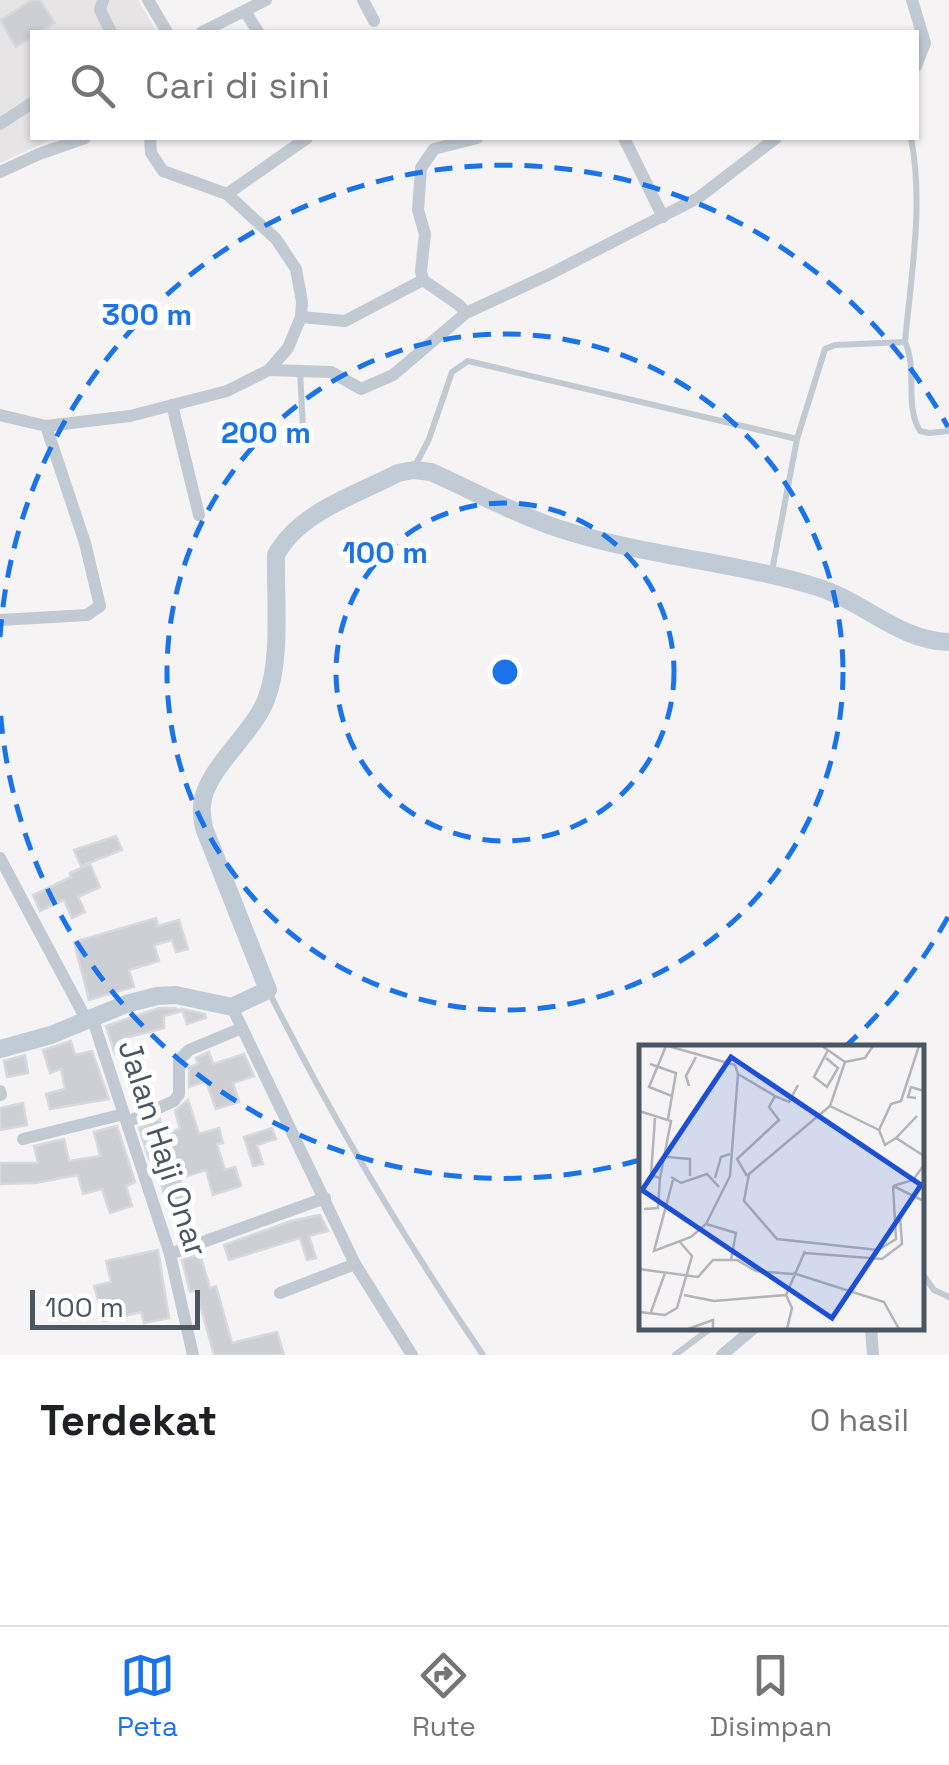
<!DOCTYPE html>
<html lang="id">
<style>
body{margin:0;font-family:"Space Grotesk",sans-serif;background:#f6f6f6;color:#202124}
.scale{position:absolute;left:30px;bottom:25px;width:170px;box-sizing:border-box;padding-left:10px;border:5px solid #4a5661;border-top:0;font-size:28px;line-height:35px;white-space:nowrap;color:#4a5661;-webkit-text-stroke:8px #fff;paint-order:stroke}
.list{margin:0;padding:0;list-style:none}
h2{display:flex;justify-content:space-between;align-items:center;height:130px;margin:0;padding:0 40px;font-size:42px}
h2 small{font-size:32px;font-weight:400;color:#757577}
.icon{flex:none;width:55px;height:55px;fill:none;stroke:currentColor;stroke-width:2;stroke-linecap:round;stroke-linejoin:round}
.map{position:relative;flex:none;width:949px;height:1355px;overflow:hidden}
.search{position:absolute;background:#fff;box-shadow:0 2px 8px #0004;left:30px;right:30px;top:30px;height:110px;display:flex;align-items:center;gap:25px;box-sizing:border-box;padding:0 35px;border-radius:0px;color:#757577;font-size:38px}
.sheet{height:270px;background:#fff}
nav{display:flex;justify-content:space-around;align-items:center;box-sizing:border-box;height:140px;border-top:2px solid #e0e0e0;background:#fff;font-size:28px;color:#757577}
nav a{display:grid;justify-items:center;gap:5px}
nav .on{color:#1a73e8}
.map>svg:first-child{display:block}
.education{fill:#e6e4e5}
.building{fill:#cdcfd5;stroke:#d7d9de;stroke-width:2.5}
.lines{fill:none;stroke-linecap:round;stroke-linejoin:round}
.lane{stroke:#c1cad2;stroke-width:6}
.street{stroke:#c1cad2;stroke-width:12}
.secondary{stroke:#c1cbd6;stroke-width:18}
.ring{fill:none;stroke:#1a73e8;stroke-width:5;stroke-dasharray:18 12}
.labels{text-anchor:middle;stroke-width:10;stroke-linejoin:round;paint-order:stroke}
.street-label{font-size:32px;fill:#4a5661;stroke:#fff}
.inset-road{fill:none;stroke:#b1b4b9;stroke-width:2.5}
.view{fill:#1d4ed8;fill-opacity:0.15;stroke:#1d4ed8;stroke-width:5}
.inset-edge{fill:none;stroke:#4a5661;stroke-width:5}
.centre{fill:#1a73e8;stroke:#fff;stroke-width:5}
.ring-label{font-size:30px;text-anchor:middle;font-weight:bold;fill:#1a73e8;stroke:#fff;stroke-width:10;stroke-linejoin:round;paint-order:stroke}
</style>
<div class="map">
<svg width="949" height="1355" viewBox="0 0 949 1355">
<rect width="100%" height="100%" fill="#f5f3f3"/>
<polygon class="education" points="0,0 138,0 157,32 32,32 32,138 55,138 0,163"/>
<g class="building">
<polygon points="32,0 40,0 55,23 40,32 32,32 32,37 16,47 0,20"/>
<polygon points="116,836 122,850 81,866 74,850"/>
<polygon points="90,864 100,887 78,897 85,912 72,918 64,900 40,911 33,895 71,877 70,873"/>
<polygon points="156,918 158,926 179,920 188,949 176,952 172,940 154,945 159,961 129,970 134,987 89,1000 74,942"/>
<polygon points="159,1008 175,1008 182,1011 164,1016 164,1028 125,1038 128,1050 115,1054 106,1026"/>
<polygon points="182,1009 205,1014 206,1018 187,1024"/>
<polygon points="71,1041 75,1055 92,1051 109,1099 50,1109 46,1094 65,1089 61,1069 50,1073 43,1050"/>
<polygon points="209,1052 213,1064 244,1054 254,1076 233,1083 239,1102 216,1109 206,1081 189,1087 189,1067 198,1064 196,1058"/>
<polygon points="25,1055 28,1073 7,1077 4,1061"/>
<polygon points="188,1100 199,1134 219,1128 223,1143 217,1144 225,1170 235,1167 241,1186 213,1195 206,1170 180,1178 188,1205 169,1210 153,1157 149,1159 139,1128 160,1119 164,1134 180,1129 175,1111"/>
<polygon points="23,1103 27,1125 0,1130 0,1108"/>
<polygon points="117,1126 135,1182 126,1186 132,1206 110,1213 102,1189 83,1194 78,1175 35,1183 0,1184 0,1163 38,1163 34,1146 64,1139 69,1161 100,1156 94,1132"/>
<polygon points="272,1128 276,1139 257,1145 263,1164 253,1166 244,1137"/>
<polygon points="320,1215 328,1231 309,1236 316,1258 307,1260 300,1238 229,1260 224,1245 291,1221"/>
<polygon points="158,1250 169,1318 144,1323 141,1312 104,1321 94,1286 111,1282 106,1261"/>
<polygon points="200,1254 210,1288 216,1286 232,1343 277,1332 284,1355 214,1355 196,1290 190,1292 182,1260"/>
</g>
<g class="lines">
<g class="lane">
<path d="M905,342C911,275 924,204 911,138"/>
<polyline points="300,371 303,428"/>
<path d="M414,468L429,439L452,372L468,361L797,439L825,349L835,345L905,342C918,370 904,405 920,431L929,433L949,431"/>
<polyline points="772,571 797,439"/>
<path d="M268,990C331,1116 404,1239 483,1355"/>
<polyline points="922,1273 934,1290 949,1297"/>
<polyline points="675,1355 711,1328"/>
</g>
<g class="street">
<polyline points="103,0 100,10 111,32"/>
<polyline points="148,0 167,32"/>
<polyline points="363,0 374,21"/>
<polyline points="912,0 925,43 916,66"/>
<polyline points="245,11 258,32"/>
<polyline points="202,32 266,0"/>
<polyline points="0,124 32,103"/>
<polyline points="624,138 663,217"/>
<polyline points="0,172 39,154 85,138"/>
<polyline points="227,194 307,138"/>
<polyline points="423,280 421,271 425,234 418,210 421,168 434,149 477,138"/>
<polyline points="301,317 345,321 423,280 459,305 466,313"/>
<polyline points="269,370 331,372 361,389 393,375 466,313 548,275 698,198 776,138"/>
<polyline points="172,405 199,515"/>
<polyline points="0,415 46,426 130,416 227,391 269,370 288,348 301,317 302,302 296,269 276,239 227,194 163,171 151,153 150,138"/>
<polyline points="0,620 87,615 100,606 85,543 46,426"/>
<polyline points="0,858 86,1019"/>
<polyline points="232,1007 355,1264 412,1355"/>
<polyline points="92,1017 170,1254 193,1355"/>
<polyline points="0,1091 1,1095"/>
<polyline points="127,1122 174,1101 179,1094 179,1060 189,1050 242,1028"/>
<polyline points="23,1139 124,1114"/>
<polyline points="170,1254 325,1198"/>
<polyline points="280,1293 355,1264"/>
<polyline points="871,1328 873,1355"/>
<polyline points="722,1355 754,1328"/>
</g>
<path class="secondary" d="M0,1049L51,1035L126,1004L157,996L176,995L232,1007L268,990L204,828C203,821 201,812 202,805C205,770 252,735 266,700C282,660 275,598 276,555C299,512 356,495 398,473L414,470L431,472C472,490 514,514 557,528C641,556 732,561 817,587C863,601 899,641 949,642"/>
</g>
<g class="ring">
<circle cx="505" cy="672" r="169"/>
<circle cx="505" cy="672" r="338"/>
<path d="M948 917A506 506 0 0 1 847 1045M640 1160A506 506 0 0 1 0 707M0 637A506 506 0 0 1 948 427"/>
</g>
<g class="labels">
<g class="street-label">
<text transform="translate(163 1148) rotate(72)" y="11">Jalan Haji Onar</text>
</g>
</g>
<g transform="translate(639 1045)">
<rect width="285" height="285" fill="#f5f3f3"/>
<path class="inset-road" d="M27,1L10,42L33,51M29,1L96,20L99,29L91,131L67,179L52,192L15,206L34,135M183,1L206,17L191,61L110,129L105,156L138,194L239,205L257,194L254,141M280,1L262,56L252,59L240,85L246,100L257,93L285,111M187,13L199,23L188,42L175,32L189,5M206,17L226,13L234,1M11,19L37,28L29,74M99,29L136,51M50,41L47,31L57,12M277,53L269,52L272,42L285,46M191,61L240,85M0,66L32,76L21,133L12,130L16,73M257,93L278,71M28,112L51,114V131M108,131L98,114L140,75L130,62L136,51L150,57L159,40M32,132L42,138L68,129L80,142M76,133L82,112L91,109M254,141L274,135L285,120M254,141L285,156M5,164L19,163L21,133M67,179L97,188L92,215M166,208L243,214L263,199L261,172M0,224L59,232L74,215H98L117,226L154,229M154,228L245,257L260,284M45,250L75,256L147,250M0,267L26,270L38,263L53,211L41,197M12,267L26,228M49,284L74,275V284M148,284L153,263L147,250L166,206"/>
<path class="view" d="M92,12L282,140L193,273L3,145Z"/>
<rect width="285" height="285" class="inset-edge"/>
</g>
<circle cx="505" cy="672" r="15" class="centre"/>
<g class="ring-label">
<text x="147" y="325">300 m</text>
<text x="266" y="443">200 m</text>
<text x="385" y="563">100 m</text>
</g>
</svg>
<div class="scale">100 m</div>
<div class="search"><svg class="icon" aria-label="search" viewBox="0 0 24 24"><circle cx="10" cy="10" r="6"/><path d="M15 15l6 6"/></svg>Cari di sini</div>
</div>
<section class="sheet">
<h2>Terdekat<small>0 hasil</small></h2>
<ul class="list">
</ul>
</section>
<nav>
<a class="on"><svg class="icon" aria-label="map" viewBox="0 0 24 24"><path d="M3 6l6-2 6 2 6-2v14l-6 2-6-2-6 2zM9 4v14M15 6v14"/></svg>Peta</a>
<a><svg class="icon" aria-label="directions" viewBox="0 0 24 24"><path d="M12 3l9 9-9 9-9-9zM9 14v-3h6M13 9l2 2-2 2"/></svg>Rute</a>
<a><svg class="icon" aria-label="saved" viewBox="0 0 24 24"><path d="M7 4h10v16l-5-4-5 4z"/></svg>Disimpan</a>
</nav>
